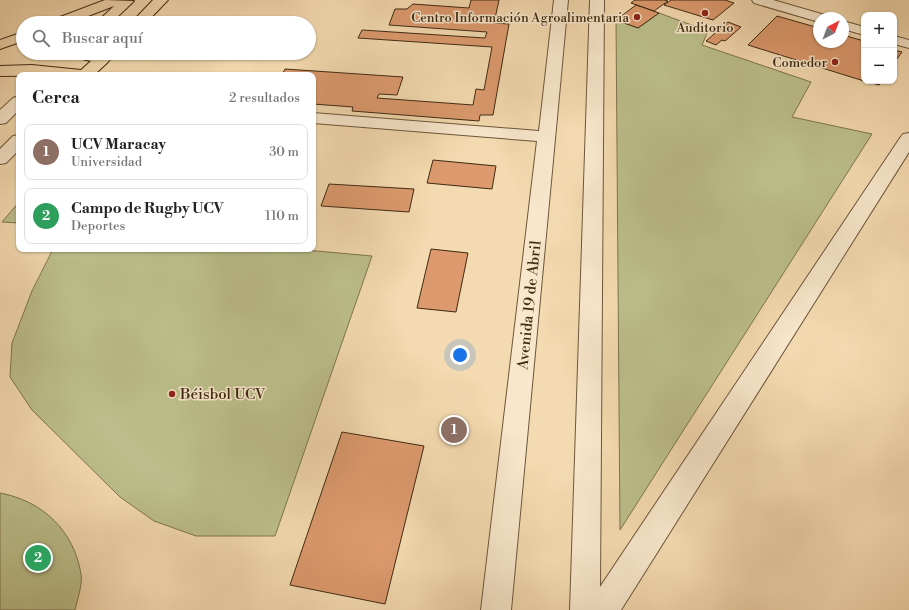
<!DOCTYPE html>
<html lang="es">
<meta charset="utf-8">
<style>
body{margin:0;font-family:"Libre Bodoni",serif;background:#f2f2f2;color:#222}
.controls{position:absolute;right:12px;top:12px;display:grid;overflow:hidden;border-radius:8px;box-shadow:0 1px 3px #0004}
.controls button{width:36px;height:36px;display:grid;place-items:center;padding:0;border:0;border-bottom:1px solid #e0e0e0;background:#fff;color:#222;font:20px sans-serif}
.compass{position:absolute;left:813px;top:12px;width:36px;height:36px;border-radius:50%;background:#fff;box-shadow:0 1px 3px #0004;rotate:42deg}
.you{position:absolute;left:460px;top:355px;width:14px;height:14px;margin:-10px;border:3px solid #fff;border-radius:50%;background:#1a73e8;box-shadow:0 0 0 6px #1a73e833}
.badge{display:grid;place-items:center;width:26px;height:26px;border-radius:50%;background:#2563eb;color:#fff;font-size:13px;font-weight:700}
.pin{position:absolute;translate:-50% -50%;border:2px solid #fff;box-shadow:0 1px 4px #0006}
.list{margin:0;padding:0;list-style:none}
h2{display:flex;justify-content:space-between;align-items:center;height:52px;margin:0;padding:0 16px;font-size:17px}
h2 small{font-size:13px;font-weight:400;color:#767676}
.list li{display:grid;grid-template-columns:26px 1fr auto;gap:12px;align-items:center;box-sizing:border-box;height:56px;margin:0 8px 8px;padding:0 8px;border:1px solid #e0e0e0;border-radius:8px}
.list b{display:block;font-size:15px;white-space:nowrap}
.list p{margin:0;font-size:13px;white-space:nowrap;color:#767676}
.list em{font-size:13px;font-style:normal;color:#767676}
.icon{flex:none;width:22px;height:22px;fill:none;stroke:currentColor;stroke-width:2;stroke-linecap:round;stroke-linejoin:round}
.map{position:relative;flex:none;width:909px;height:610px;overflow:hidden}
.search{position:absolute;background:#fff;box-shadow:0 1px 3px #0004;left:16px;top:16px;width:300px;height:44px;display:flex;align-items:center;gap:10px;box-sizing:border-box;padding:0 14px;border-radius:22px;color:#767676;font-size:15px}
.panel{position:absolute;background:#fff;box-shadow:0 1px 3px #0004;left:16px;top:72px;width:300px;height:180px;border-radius:8px}
.map>svg:first-child{display:block}
.green{fill:#bcbf8b;stroke:#7e744e}
.building{fill:#dc9a6e;stroke:#3f2a12}
.lines{fill:none;stroke-linecap:round;stroke-linejoin:round}
.minor-casing{stroke:#6c563a;stroke-width:2}
.major-casing{stroke:#3f2a12;stroke-width:2}
.minor{fill:#f8e7cc;fill-rule:evenodd}
.major{fill:#f4dab0;fill-rule:evenodd}
.poi-dot{fill:#8f2418;stroke:#f8e7cc;stroke-width:1.5}
.labels{text-anchor:middle;stroke-width:3;stroke-linejoin:round;paint-order:stroke}
.far-poi-label{font-size:13px;fill:#3f2a12;stroke:#f8e7cc;text-anchor:end}
.street-label{font-size:15px;fill:#3f2a12;stroke:#f8e7cc}
.poi-label{font-size:15px;fill:#3f2a12;stroke:#f8e7cc;text-anchor:start}
</style>
<div class="map">
<svg width="909" height="610" viewBox="0 0 909 610">
<rect width="100%" height="100%" fill="#f4dab0"/>
<filter id="stains"><feTurbulence type="fractalNoise" baseFrequency=".005" numOctaves="4"/><feColorMatrix values="0 0 0 0 .2 0 0 0 0 .09 0 0 0 0 .02 0 0 0 .5 -.17"/></filter>
<radialGradient id="worn" r=".72"><stop offset=".6" stop-color="#630" stop-opacity="0"/><stop offset="1" stop-color="#630" stop-opacity=".3"/></radialGradient>
<g class="green">
<polygon points="659,13 708,31 702,45 811,82 792,117 872,134 620,530 616,20 638,28"/>
<polygon points="19,202 19,223 2,222"/>
<polygon points="53,249 294,249 372,256 275,536 196,536 154,521 120,497 32,410 10,377 12,343 32,291"/>
<path d="M0,493C43,501 74,531 81,574C83,583 77,601 75,610H0Z"/>
</g>
<g class="building">
<polygon points="471,0 499,0 494,23 509,24 493,115 480,115 479,121 352,111 353,107 313,104 313,75 282,75 285,69 403,77 397,95 379,94 377,98 473,105 476,89 484,90 492,47 358,38 362,30 485,38 487,32 389,25 395,9 407,9 413,4 469,8"/>
<polygon points="635,0 664,0 668,1 654,11 631,3"/>
<polygon points="671,0 725,0 734,3 713,20 664,5"/>
<polygon points="636,5 659,13 638,28 616,20"/>
<polygon points="777,16 819,28 819,42 843,42 843,35 864,41 864,81 748,45"/>
<polygon points="728,22 741,27 725,41 722,40 716,45 706,41"/>
<polygon points="894,50 902,52 894,63"/>
<polygon points="865,81 882,81 879,85"/>
<polygon points="433,160 496,166 492,189 427,183"/>
<polygon points="329,184 414,189 409,212 321,206"/>
<polygon points="431,249 468,253 456,312 417,308"/>
<polygon points="342,432 424,446 385,604 290,585"/>
</g>
<g class="lines">
<g class="minor-casing">
<g id="minor">
<polygon points="554,0 568,0 511,610 481,610 537,141 313,123 313,113 539,131"/>
<polygon points="590,0 604,0 600,587 900,138 903,134 909,133 909,152 621,610 570,610"/>
<polygon points="752,0 773,0 825,15 827,18 819,18 819,22 754,3"/>
<polygon points="843,21 864,27 864,35 843,29"/>
<polygon points="894,36 909,40 909,48 894,44"/>
<polygon points="19,96 19,110 6,123 0,124 0,110 13,98"/>
<polygon points="19,135 19,150 6,163 0,164 0,149 13,136"/>
</g>
</g>
<g class="major-casing">
<g id="major">
<polygon points="105,0 134,1 111,23 96,23 114,6 70,23 50,23 52,20"/>
<polygon points="153,0 168,0 146,23 131,23"/>
<polygon points="23,32 23,41 0,49 0,40"/>
<polygon points="67,53 115,53 108,62 94,75 0,76 0,66 32,65 81,70 91,61 69,56"/>
</g>
</g>
<use href="#minor" class="minor"/>
<use href="#major" class="major"/>
</g>
<g class="poi-dot">
<circle cx="705" cy="13" r="4"/>
<circle cx="637" cy="17" r="4"/>
<circle cx="835" cy="62" r="4"/>
<circle cx="172" cy="394" r="4"/>
</g>
<g class="labels">
<g class="far-poi-label">
<text x="629" y="22">Centro Información Agroalimentaria</text>
<text x="705" y="32" text-anchor="middle">Auditorio</text>
<text x="827" y="67">Comedor</text>
</g>
<g class="street-label">
<text transform="translate(529 305) rotate(-84)" y="5">Avenida 19 de Abril</text>
</g>
<g class="poi-label">
<text x="180" y="399">Béisbol UCV</text>
</g>
</g>
<rect width="100%" height="100%" filter="url(#stains)"/>
<rect width="100%" height="100%" fill="url(#worn)"/>
</svg>
<div class="controls">
<button>+</button>
<button>−</button>
</div>
<svg class="compass" viewBox="-18 -18 36 36"><path d="M0-13l5 13h-10z" fill="#e53935"/><path d="M0 13l5-13h-10z" fill="#767676"/></svg>
<div class="you"></div>
<div class="pin badge" style="left:454px;top:430px;background:#8d6e63">1</div>
<div class="pin badge" style="left:38px;top:558px;background:#2e9e5b">2</div>
<div class="search"><svg class="icon" aria-label="search" viewBox="0 0 24 24"><circle cx="10" cy="10" r="6"/><path d="M15 15l6 6"/></svg>Buscar aquí</div>
<section class="panel">
<h2>Cerca<small>2 resultados</small></h2>
<ul class="list">
<li><span class="badge" style="background:#8d6e63">1</span><div><b>UCV Maracay</b><p>Universidad</p></div><em>30 m</em></li>
<li><span class="badge" style="background:#2e9e5b">2</span><div><b>Campo de Rugby UCV</b><p>Deportes</p></div><em>110 m</em></li>
</ul>
</section>
</div>
